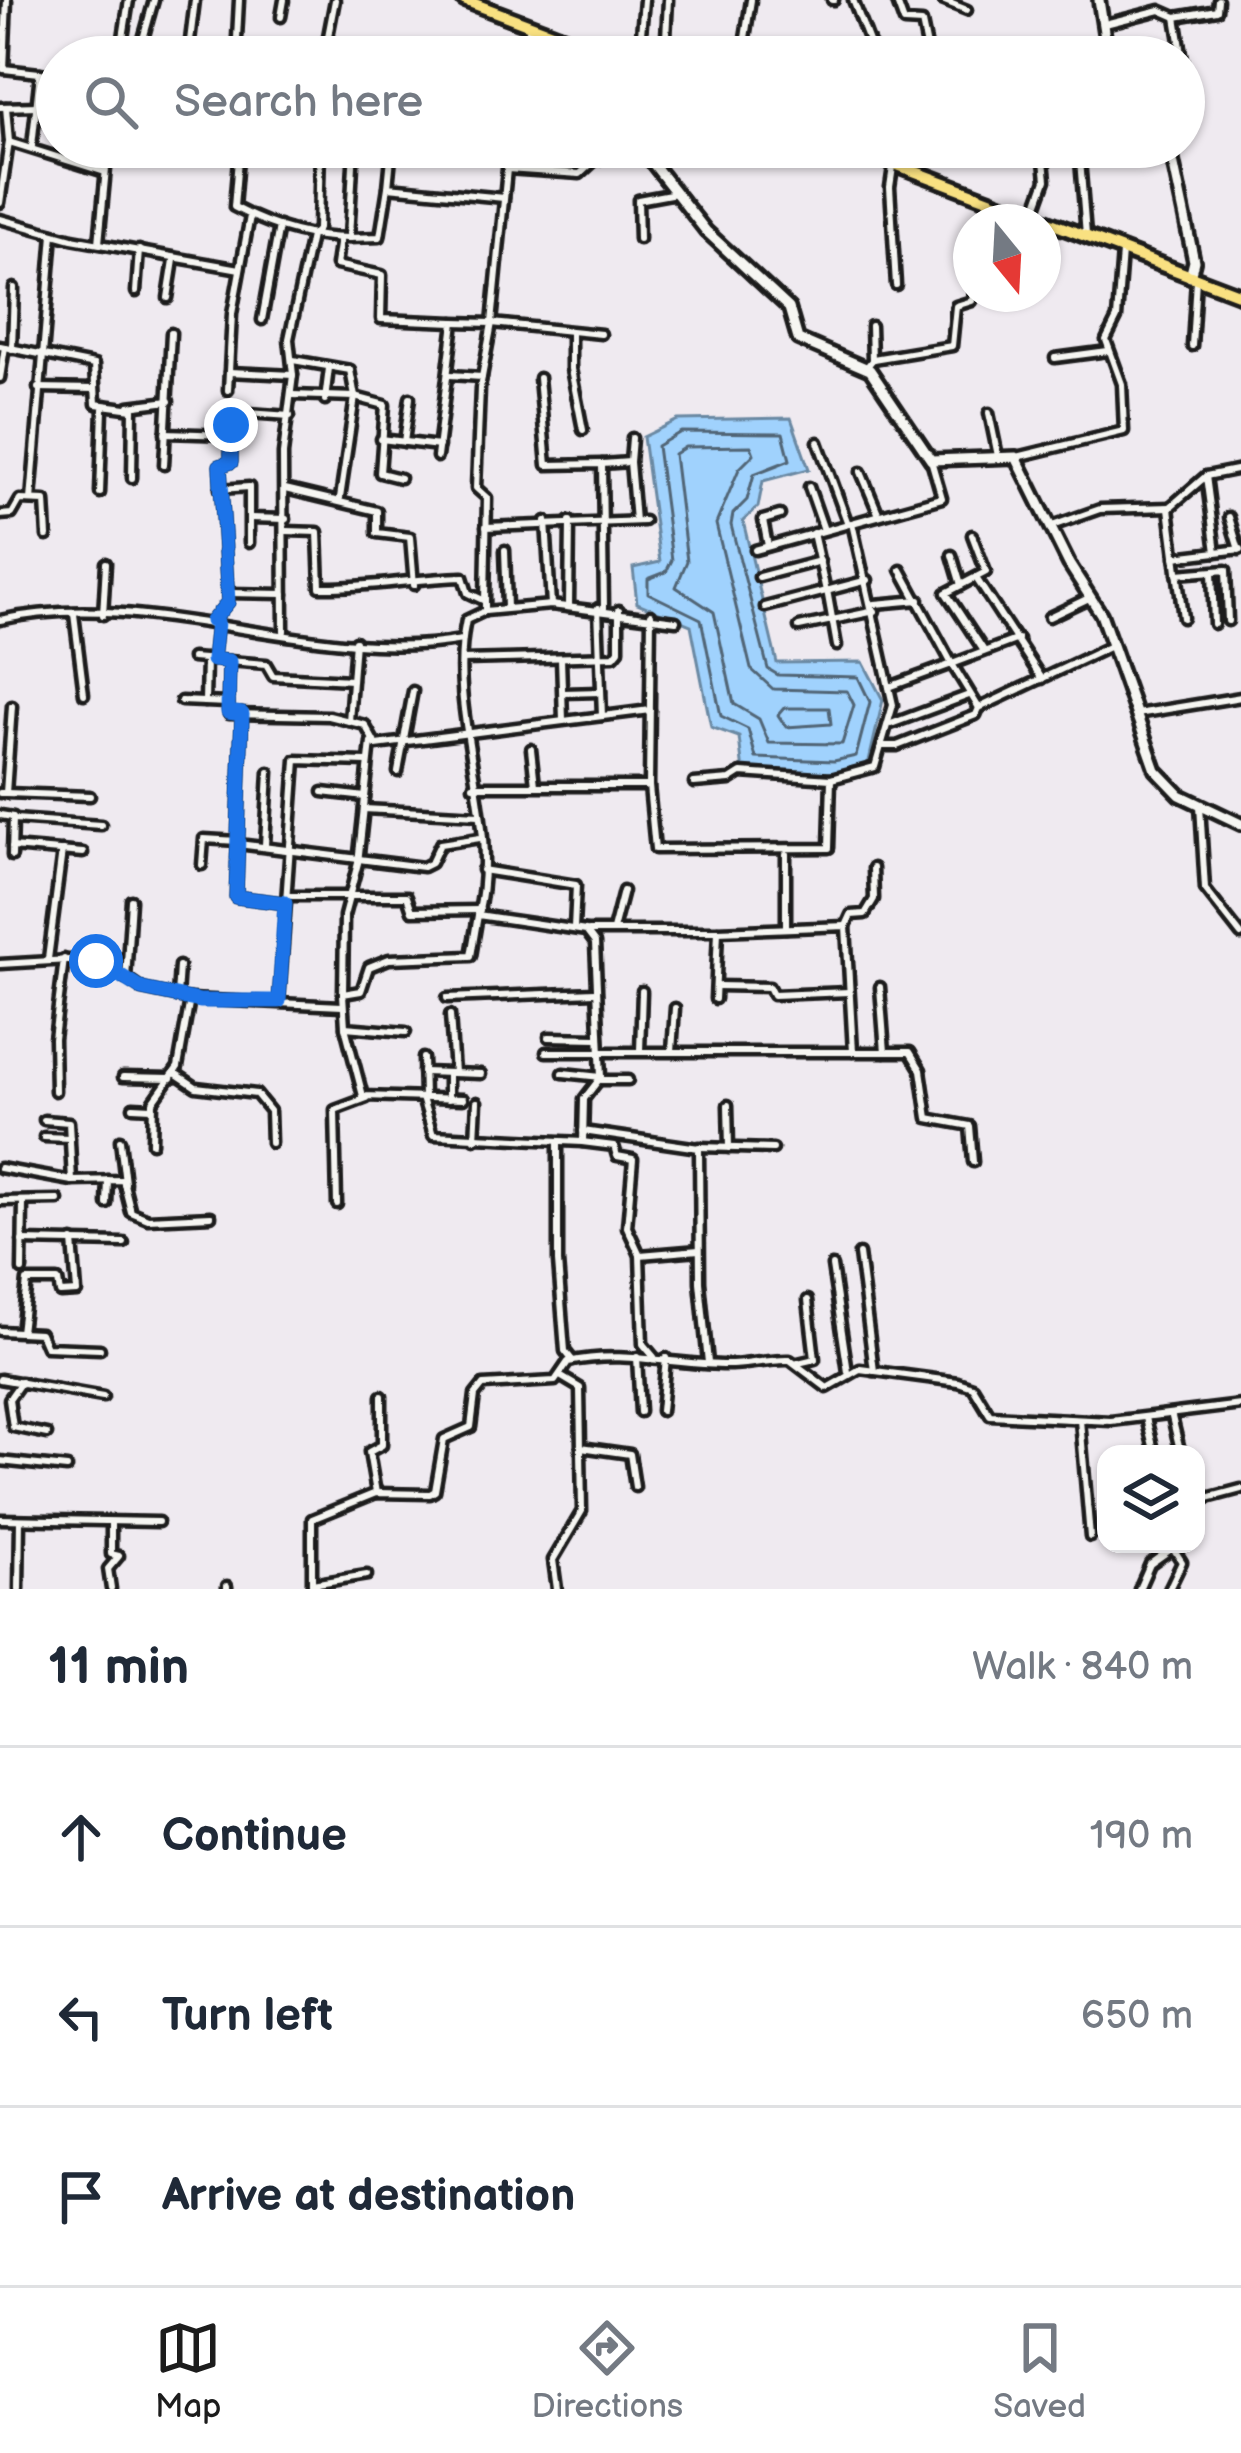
<!DOCTYPE html>
<meta charset="utf-8">
<style>
body{margin:0;font-family:"Balsamiq Sans",sans-serif;background:#f2f2f3;color:#1f2937}
.controls{position:absolute;right:36px;bottom:36px;display:grid;overflow:hidden;border-radius:24px;box-shadow:0 3px 9px #0004}
.controls button{width:108px;height:108px;display:grid;place-items:center;padding:0;border:0;border-bottom:3px solid #e0e1e3;background:#fff;color:#1f2937;font:60px sans-serif}
.compass{position:absolute;left:953px;top:204px;width:108px;height:108px;border-radius:50%;background:#fff;box-shadow:0 3px 9px #0004;rotate:162deg}
.stop{position:absolute;width:36px;height:36px;margin:-27px;border:9px solid #1a73e8;border-radius:50%;background:#fff}
.stop.end{background:#1a73e8;border-color:#fff;box-shadow:0 3px 12px #0008}
.list{margin:0;padding:0;list-style:none}
h2{display:flex;justify-content:space-between;align-items:center;height:156px;margin:0;padding:0 48px;font-size:51px}
h2 small{font-size:39px;font-weight:400;color:#747a83}
.list li{display:grid;grid-template-columns:78px 1fr auto;gap:36px;align-items:center;box-sizing:border-box;height:180px;padding:0 48px;border-top:3px solid #e0e1e3}
.list b{display:block;font-size:45px;white-space:nowrap}
.list em{font-size:39px;font-style:normal;color:#747a83}
.icon{flex:none;width:66px;height:66px;fill:none;stroke:currentColor;stroke-width:2;stroke-linecap:round;stroke-linejoin:round}
.map{position:relative;flex:none;width:1241px;height:1589px;overflow:hidden}
.search{position:absolute;background:#fff;box-shadow:0 3px 9px #0004;left:36px;right:36px;top:36px;height:132px;display:flex;align-items:center;gap:30px;box-sizing:border-box;padding:0 42px;border-radius:66px;color:#747a83;font-size:45px}
.sheet{height:696px;background:#fff}
nav{display:flex;justify-content:space-around;align-items:center;box-sizing:border-box;height:168px;border-top:3px solid #e0e1e3;background:#fff;font-size:33px;color:#747a83}
nav a{display:grid;justify-items:center;gap:6px}
nav .on{color:#1c1c1c}
.map>svg:first-child{display:block}
.water{fill:#a0d2fd;stroke:#6b89a3;stroke-width:3}
.lines{fill:none;stroke-linecap:round;stroke-linejoin:round}
.shore{stroke:#516576;stroke-width:3}
.street-casing{stroke:#1c1c1c;stroke-width:15}
.secondary-casing{stroke:#1c1c1c;stroke-width:18}
.primary-casing{stroke:#1c1c1c;stroke-width:20}
.street{stroke:#f6f6f2;stroke-width:6}
.secondary{stroke:#f6f6f2;stroke-width:9}
.primary{stroke:#f9e181;stroke-width:10}
.route{stroke:#1a73e8;stroke-width:15}
</style>
<div class="map">
<svg width="1241" height="1589" viewBox="0 0 1241 1589">
<rect width="100%" height="100%" fill="#efeaf0"/>
<filter id="ink" filterUnits="userSpaceOnUse"><feTurbulence type="fractalNoise" baseFrequency=".00833" numOctaves="2"/><feDisplacementMap in="SourceGraphic" scale="24" xChannelSelector="R" yChannelSelector="G"/><feConvolveMatrix kernelMatrix="1 2 1 2 8 2 1 2 1" color-interpolation-filters="sRGB"/></filter>
<g filter="url(#ink)">
<polygon class="water" points="791,418 809,469 763,481 758,507 743,521 777,663 863,662 883,700 868,765 836,773 743,772 739,737 711,727 691,625 637,603 633,568 660,562 643,437 678,420"/>
<g class="lines">
<g class="shore">
<polygon points="681,432 783,433 790,460 754,474 747,500 733,514 731,525 768,669 778,675 858,677 870,702 856,756 834,761 756,758 748,729 721,716 701,619 648,593 648,579 666,572 672,560 657,446"/>
<polygon points="751,446 754,454 739,469 716,524 751,669 773,689 847,691 854,705 842,744 769,743 759,719 734,704 714,612 676,587 687,561 674,454 685,447"/>
<polygon points="784,708 829,708 831,724 786,727 778,715"/>
</g>
<g class="street-casing">
<g id="street">
<polyline points="832,0 834,0"/>
<polyline points="853,0 875,57"/>
<polyline points="896,0 904,22 922,23 929,57"/>
<polyline points="942,0 967,10"/>
<polyline points="281,17 284,0"/>
<polyline points="1105,24 1160,10 1176,17"/>
<polyline points="120,57 129,0"/>
<polyline points="138,57 154,0"/>
<polyline points="188,57 195,0"/>
<polyline points="236,57 239,0"/>
<polyline points="324,57 335,0"/>
<polyline points="524,57 530,25"/>
<polyline points="562,57 565,39"/>
<polyline points="639,57 644,0"/>
<polyline points="665,57 668,0"/>
<polyline points="742,57 751,0"/>
<polyline points="4,69 7,0"/>
<polyline points="4,69 57,75"/>
<polyline points="0,107 38,106"/>
<polyline points="1184,127 1192,114 1176,17 1217,10 1218,0"/>
<polyline points="9,142 105,172"/>
<polyline points="32,146 40,73"/>
<path d="M239,147L234,207C269,226 309,238 349,238L354,147"/>
<polyline points="392,147 388,187 504,198"/>
<polyline points="896,147 890,187 896,285"/>
<polyline points="1079,147 1086,235"/>
<polyline points="577,150 577,147"/>
<polyline points="108,154 126,159 127,147"/>
<polyline points="0,203 9,142 6,107"/>
<polyline points="1033,216 1046,180 1043,151"/>
<polyline points="0,219 72,239 240,269"/>
<polyline points="990,222 994,202"/>
<polyline points="340,238 336,265 382,275 381,319 454,322 437,457"/>
<polyline points="349,238 380,237 388,187"/>
<polyline points="639,239 638,200 676,193"/>
<polyline points="99,243 108,147"/>
<polyline points="136,292 139,250"/>
<polyline points="168,298 174,260"/>
<polyline points="262,320 279,226"/>
<polyline points="454,322 492,323 480,388 476,488 487,498 485,601"/>
<polyline points="871,326 872,360"/>
<polyline points="571,332 571,369 583,430"/>
<polyline points="601,334 492,323 507,169 580,174 594,161 635,147"/>
<polyline points="0,346 94,365 96,404 133,409 132,478"/>
<polyline points="1192,346 1196,279"/>
<polyline points="12,349 14,288"/>
<polyline points="1055,358 1108,351"/>
<polyline points="293,360 350,370 355,397 385,405 380,473 400,478"/>
<polyline points="866,368 873,359 952,346 956,306 972,301 973,294"/>
<polyline points="229,372 293,375"/>
<polyline points="450,375 482,377"/>
<polyline points="0,378 5,347"/>
<polyline points="539,378 547,465 602,464 604,608"/>
<polyline points="38,388 94,389"/>
<polyline points="228,390 232,314 250,216"/>
<polyline points="292,395 355,397 340,498"/>
<polyline points="325,400 329,368"/>
<polyline points="129,406 169,401"/>
<polyline points="989,413 998,456"/>
<polyline points="165,433 231,435"/>
<polyline points="381,439 439,446"/>
<polyline points="404,442 410,398"/>
<polyline points="818,442 848,524"/>
<polyline points="1017,457 1124,431 1122,384 1106,340 1117,318 1122,252"/>
<polyline points="630,462 635,521"/>
<polyline points="602,464 630,462 632,438"/>
<polyline points="164,465 171,333"/>
<polyline points="861,472 879,515"/>
<polyline points="1206,476 1216,552"/>
<polyline points="809,487 824,530"/>
<polyline points="220,489 249,487 249,543"/>
<polyline points="285,489 377,511 377,533 410,537 414,585"/>
<polyline points="100,493 103,409"/>
<polyline points="31,500 53,234"/>
<polyline points="0,515 12,514 20,500 45,501 47,536"/>
<polyline points="1229,517 1239,550"/>
<polyline points="250,518 286,519"/>
<polyline points="546,521 551,605"/>
<polyline points="1052,526 1100,509 1171,507"/>
<polyline points="486,527 644,521"/>
<path d="M286,531L318,532L320,587C369,588 415,578 463,577L468,593L485,601V611L466,620C445,718 502,819 478,915L586,931L595,943L601,1077L584,1099L583,1142L433,1135L422,1098"/>
<polyline points="813,533 826,591"/>
<polyline points="972,535 986,572 946,593 984,651"/>
<polyline points="768,546 763,520 780,515"/>
<polyline points="505,550 507,608"/>
<polyline points="755,550 942,498 931,460"/>
<polyline points="952,555 961,585"/>
<polyline points="1175,557 1241,549"/>
<polyline points="901,570 952,664 1018,639"/>
<polyline points="1212,572 1214,624"/>
<polyline points="1177,574 1226,570 1228,621"/>
<polyline points="759,577 820,561"/>
<polyline points="976,578 1042,679"/>
<polyline points="827,590 837,646"/>
<polyline points="228,593 284,594"/>
<polyline points="875,604 919,600"/>
<polyline points="569,606 570,521"/>
<polyline points="765,607 868,580"/>
<polyline points="598,608 602,716"/>
<polyline points="485,611 551,605 676,621"/>
<polyline points="74,614 84,694"/>
<polyline points="651,614 649,786 655,849 829,848 831,779 741,773 730,780 694,783"/>
<polyline points="103,615 106,563"/>
<polyline points="1049,617 1089,598"/>
<polyline points="1183,618 1169,508 1206,476 1241,469"/>
<path d="M0,620C152,586 313,667 462,640"/>
<polyline points="212,621 228,602 220,466 231,462 231,425 244,422 248,413 290,416"/>
<polyline points="799,627 875,611"/>
<polyline points="284,631 283,454 293,375 289,339 311,236 318,229 320,147"/>
<polyline points="192,658 266,664 273,676 352,680"/>
<polyline points="561,658 563,720"/>
<polyline points="213,660 217,622"/>
<polyline points="462,660 614,656 619,650 619,610"/>
<polyline points="889,687 952,664 979,708 1111,646"/>
<polyline points="563,693 601,692"/>
<polyline points="181,701 228,703 229,661"/>
<polyline points="205,702 206,659"/>
<polyline points="228,703 229,714 329,716 365,725 376,745 650,710"/>
<polyline points="242,714 236,897 285,903"/>
<polyline points="1137,714 1241,697"/>
<polyline points="349,721 355,641"/>
<polyline points="891,724 969,695"/>
<polyline points="371,742 358,863 344,916 343,994 361,991 369,967 389,959 471,956 478,915"/>
<polyline points="883,746 897,746 976,715 979,708"/>
<polyline points="531,749 535,785"/>
<polyline points="398,772 413,691"/>
<polyline points="831,779 875,767 893,705 852,523"/>
<polyline points="473,786 649,786"/>
<polyline points="323,792 365,797"/>
<polyline points="0,793 6,793 12,706"/>
<polyline points="6,793 90,796"/>
<polyline points="1200,805 1205,889 1241,935"/>
<polyline points="364,809 479,815"/>
<polyline points="0,815 13,817 12,856"/>
<polyline points="14,819 101,825"/>
<polyline points="238,844 423,867 431,863 440,844 480,838"/>
<polyline points="265,845 269,772"/>
<polyline points="12,847 83,853"/>
<polyline points="786,854 786,928"/>
<polyline points="202,865 204,839 238,841"/>
<polyline points="482,870 576,885 574,928"/>
<polyline points="287,896 407,896 412,911 480,910"/>
<polyline points="846,926 851,915 865,914 874,899 873,868"/>
<polyline points="613,930 623,891"/>
<polyline points="589,931 718,931 715,999"/>
<polyline points="718,931 846,926 853,1052"/>
<polyline points="48,959 62,851"/>
<polyline points="0,964 86,959 112,968 142,989 190,999 342,1006"/>
<polyline points="126,979 131,900"/>
<polyline points="717,986 769,987 773,995 849,992"/>
<polyline points="880,987 885,1052"/>
<polyline points="343,994 345,1027 406,1032"/>
<polyline points="177,996 179,966"/>
<polyline points="447,998 595,992"/>
<polyline points="279,1001 296,760 367,762"/>
<polyline points="450,1015 454,1073"/>
<polyline points="345,1027 363,1096 463,1099"/>
<polyline points="549,1037 598,1038"/>
<polyline points="640,1051 642,991"/>
<polyline points="672,1051 675,1008"/>
<polyline points="546,1052 910,1052 921,1070 928,1118 970,1126 973,1162"/>
<polyline points="423,1058 424,1097"/>
<polyline points="423,1072 481,1074"/>
<polyline points="175,1073 196,1087 256,1094 270,1111 271,1143"/>
<polyline points="448,1073 448,1099"/>
<polyline points="563,1073 601,1077"/>
<polyline points="123,1077 171,1078"/>
<polyline points="601,1080 628,1080"/>
<polyline points="55,1091 54,1039 64,959"/>
<polyline points="728,1105 729,1148"/>
<polyline points="133,1107 152,1108"/>
<polyline points="44,1120 69,1122 72,1181"/>
<polyline points="583,1131 699,1148 700,1282 708,1363"/>
<polyline points="44,1137 70,1138"/>
<polyline points="475,1139 477,1102"/>
<polyline points="120,1140 125,1183"/>
<polyline points="582,1142 614,1146 617,1156 633,1159 627,1227 640,1255 643,1344 654,1357"/>
<polyline points="152,1143 153,1102 178,1067 190,999"/>
<polyline points="558,1144 558,1262 565,1351 573,1361"/>
<polyline points="699,1147 773,1149"/>
<polyline points="0,1168 72,1181 123,1180 131,1212 148,1219 211,1216"/>
<polyline points="0,1201 58,1200"/>
<polyline points="107,1204 108,1180"/>
<polyline points="337,1204 335,1110 367,1098"/>
<polyline points="22,1241 124,1243"/>
<polyline points="859,1254 874,1371"/>
<polyline points="640,1255 699,1250"/>
<polyline points="832,1266 848,1372"/>
<polyline points="22,1270 23,1203"/>
<polyline points="0,1331 40,1333 46,1347 100,1349"/>
<polyline points="21,1332 27,1281 58,1281 60,1293 77,1292 73,1241"/>
<polyline points="637,1357 640,1412"/>
<polyline points="798,1363 815,1359 808,1300"/>
<polyline points="0,1379 103,1397"/>
<polyline points="21,1382 9,1399 13,1427 47,1434"/>
<polyline points="661,1411 666,1358"/>
<polyline points="1172,1417 1181,1454"/>
<polyline points="1146,1418 1155,1454"/>
<polyline points="1080,1420 1090,1537"/>
<polyline points="581,1447 630,1454 635,1487"/>
<polyline points="0,1461 67,1468"/>
<polyline points="376,1493 369,1452 382,1445 382,1396"/>
<polyline points="1196,1501 1241,1489"/>
<polyline points="0,1519 158,1522"/>
<polyline points="312,1584 367,1575"/>
<polyline points="19,1589 20,1520"/>
<polyline points="111,1589 108,1569 119,1556 111,1554 111,1522"/>
<polyline points="227,1589 227,1586"/>
<path d="M312,1589V1519L376,1493L430,1494L435,1491L444,1439L471,1427L475,1395L483,1385L555,1381L568,1362C620,1350 670,1364 722,1365C745,1366 768,1359 790,1360L827,1388L860,1369L958,1382L973,1387L990,1415L1111,1421L1241,1405"/>
<polyline points="557,1589 553,1560 582,1511 580,1388 560,1376"/>
<polyline points="1139,1589 1150,1564 1178,1544"/>
<polyline points="1169,1589 1182,1562 1173,1548"/>
</g>
</g>
<g class="secondary-casing">
<g id="secondary">
<polyline points="1099,0 1108,57"/>
<polyline points="640,147 706,231 789,308 798,339 870,370 931,460 1016,457 1069,564 1101,614 1156,770 1180,795 1241,824"/>
<polyline points="1170,147 1194,261 1190,277"/>
</g>
</g>
<g class="primary-casing">
<g id="primary">
<polyline points="464,0 615,57"/>
<polyline points="850,147 1241,295"/>
</g>
</g>
<use href="#street" class="street"/>
<use href="#secondary" class="secondary"/>
<use href="#primary" class="primary"/>
</g>
</g>
<g class="lines" filter="url(#ink)">
<polyline class="route" points="96,961 142,989 200,1001 279,1001 285,903 236,897 242,714 228,712 229,661 213,660 217,622 212,621 228,602 220,466 231,462 231,425"/>
</g>
</svg>
<div class="controls">
<button><svg class="icon" aria-label="layers" viewBox="0 0 24 24"><path d="M12 4l9 5-9 5-9-5zM3 14l9 5 9-5"/></svg></button>
</div>
<svg class="compass" viewBox="-18 -18 36 36"><path d="M0-13l5 13h-10z" fill="#e53935"/><path d="M0 13l5-13h-10z" fill="#747a83"/></svg>
<div class="stop" style="left:96px;top:961px"></div>
<div class="stop end" style="left:231px;top:425px"></div>
<div class="search"><svg class="icon" aria-label="search" viewBox="0 0 24 24"><circle cx="10" cy="10" r="6"/><path d="M15 15l6 6"/></svg>Search here</div>
</div>
<section class="sheet">
<h2>11 min<small>Walk · 840 m</small></h2>
<ul class="list">
<li><svg class="icon" aria-label="ahead" viewBox="0 0 24 24"><path d="M12 20V5M6 11l6-6 6 6"/></svg><div><b>Continue</b></div><em>190 m</em></li>
<li><svg class="icon" aria-label="left" viewBox="0 0 24 24"><path d="M17 20v-9H6M10 6l-5 5 5 5"/></svg><div><b>Turn left</b></div><em>650 m</em></li>
<li><svg class="icon" aria-label="arrive" viewBox="0 0 24 24"><path d="M6 21V4h12l-3 4 3 4H6"/></svg><div><b>Arrive at destination</b></div></li>
</ul>
</section>
<nav>
<a class="on"><svg class="icon" aria-label="map" viewBox="0 0 24 24"><path d="M3 6l6-2 6 2 6-2v14l-6 2-6-2-6 2zM9 4v14M15 6v14"/></svg>Map</a>
<a><svg class="icon" aria-label="directions" viewBox="0 0 24 24"><path d="M12 3l9 9-9 9-9-9zM9 14v-3h6M13 9l2 2-2 2"/></svg>Directions</a>
<a><svg class="icon" aria-label="saved" viewBox="0 0 24 24"><path d="M7 4h10v16l-5-4-5 4z"/></svg>Saved</a>
</nav>
